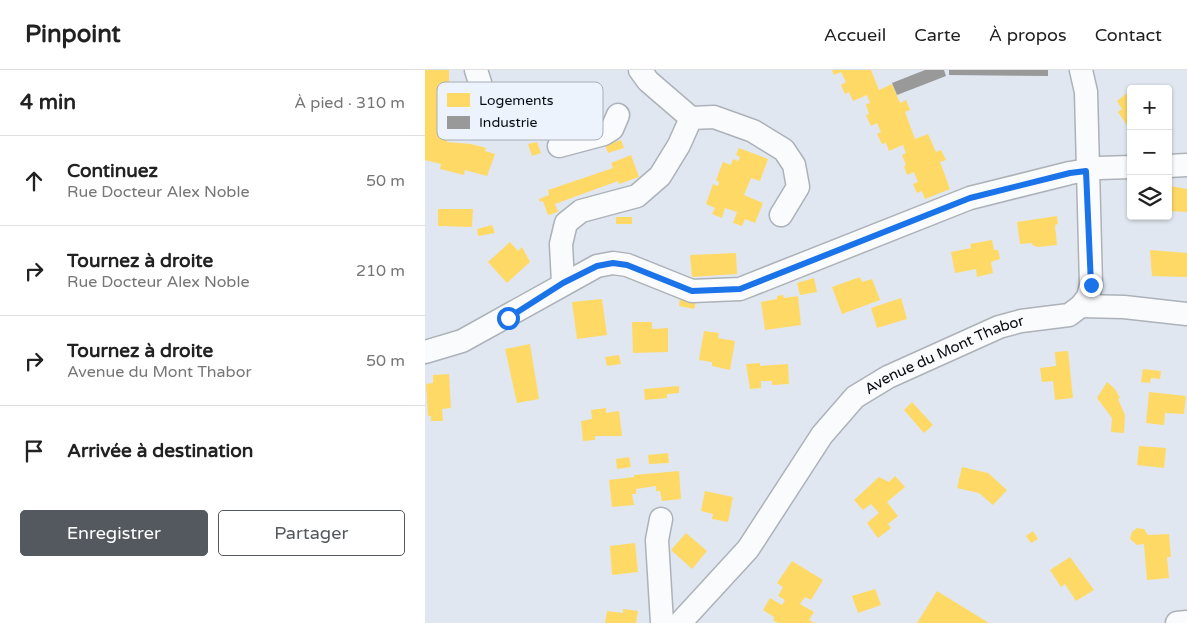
<!DOCTYPE html>
<html lang="fr">
<meta charset="utf-8">
<style>
body{margin:0;font-family:"Varela Round",sans-serif;background:#f6f6f6;color:#222}
.controls{position:absolute;right:15px;top:15px;display:grid;overflow:hidden;border-radius:5px;box-shadow:0 1px 4px #0004}
.controls button{width:45px;height:45px;display:grid;place-items:center;padding:0;border:0;border-bottom:1px solid #e0e0e0;background:#fff;color:#222;font:25px sans-serif}
.stop{position:absolute;width:15px;height:15px;margin:-11px;border:4px solid #1a73e8;border-radius:50%;background:#fff}
.stop.end{background:#1a73e8;border-color:#fff;box-shadow:0 1px 5px #0008}
.list{margin:0;padding:0;list-style:none}
h2{display:flex;justify-content:space-between;align-items:center;height:65px;margin:0;padding:0 20px;font-size:21px}
h2 small{font-size:16px;font-weight:400;color:#767676}
.list li{display:grid;grid-template-columns:32px 1fr auto;gap:15px;align-items:center;box-sizing:border-box;height:90px;padding:0 20px;border-top:1px solid #e0e0e0}
.list b{display:block;font-size:19px;white-space:nowrap}
.list p{margin:0;font-size:16px;white-space:nowrap;color:#767676}
.list em{font-size:16px;font-style:normal;color:#767676}
.actions{display:flex;gap:10px;padding:15px 20px}
.actions a{flex:1;padding:11px 0;border:1px solid #54595f;border-radius:5px;text-align:center;font-size:18px;color:#54595f}
.actions .main{background:#54595f;color:#fff}
.icon{flex:none;width:28px;height:28px;fill:none;stroke:currentColor;stroke-width:2;stroke-linecap:round;stroke-linejoin:round}
.map{position:relative;flex:none;width:762px;height:553px;overflow:hidden}
header{display:flex;align-items:center;gap:30px;box-sizing:border-box;height:70px;padding:0 25px;background:#fff;border-bottom:1px solid #e0e0e0}
header strong{font-size:24px}
nav{display:flex;gap:28px;margin-inline-start:auto;font-size:18px}
main{display:flex}
aside{flex:1;background:#fff}
.map>svg:first-child{display:block}
.homes{fill:#ffd966}
.industry{fill:#999}
.lines{fill:none;stroke-linecap:round;stroke-linejoin:round}
.minor-casing{stroke:#acb2b8;stroke-width:25}
.minor{stroke:#fafbfd;stroke-width:22}
.route{stroke:#1a73e8;stroke-width:6}
.labels{text-anchor:middle;stroke-width:5;stroke-linejoin:round;paint-order:stroke}
.street-label{font-size:15px;fill:#080c11;stroke:#ecf3fd}
.key{fill:#ecf3fd;stroke:#a8aeb6;stroke-width:1}
.key-label{font-size:14px;fill:#080c11}
</style>
<header>
<strong>Pinpoint</strong>
<nav><a>Accueil</a><a>Carte</a><a>À propos</a><a>Contact</a></nav>
</header>
<main>
<aside>
<h2>4 min<small>À pied · 310 m</small></h2>
<ul class="list">
<li><svg class="icon" aria-label="ahead" viewBox="0 0 24 24"><path d="M12 20V5M6 11l6-6 6 6"/></svg><div><b>Continuez</b><p>Rue Docteur Alex Noble</p></div><em>50 m</em></li>
<li><svg class="icon" aria-label="right" viewBox="0 0 24 24"><path d="M7 20v-9h11M14 6l5 5-5 5"/></svg><div><b>Tournez à droite</b><p>Rue Docteur Alex Noble</p></div><em>210 m</em></li>
<li><svg class="icon" aria-label="right" viewBox="0 0 24 24"><path d="M7 20v-9h11M14 6l5 5-5 5"/></svg><div><b>Tournez à droite</b><p>Avenue du Mont Thabor</p></div><em>50 m</em></li>
<li><svg class="icon" aria-label="arrive" viewBox="0 0 24 24"><path d="M6 21V4h12l-3 4 3 4H6"/></svg><div><b>Arrivée à destination</b></div></li>
</ul>
<div class="actions"><a class="main">Enregistrer</a><a>Partager</a></div>
</aside>
<div class="map">
<svg width="762" height="553" viewBox="0 0 762 553">
<rect width="100%" height="100%" fill="#e0e7f0"/>
<g class="homes">
<polygon points="0,0 24,0 24,20 20,19 15,65 23,68 22,72 46,74 61,78 60,81 70,84 62,106 40,100 39,105 15,99 16,94 0,90"/>
<polygon points="407,0 446,0 454,20 467,14 475,33 481,30 485,40 480,42 490,69 503,64 511,82 516,80 521,90 515,92 525,119 500,129 497,121 492,123 488,114 493,112 489,102 482,105 479,96 481,95 477,85 481,83 478,75 464,81 461,73 457,74 452,64 456,62 452,53 446,56 441,45 444,44 441,34 445,33 442,25 428,31 424,22 420,24 416,15 421,12 416,2 409,5"/>
<polygon points="706,20 706,59 705,60 693,42 697,39 692,31"/>
<polygon points="196,70 199,78 183,83 180,75"/>
<polygon points="112,72 116,83 107,86 103,74"/>
<polygon points="314,78 343,89 335,111 326,108 319,125 338,133 330,153 320,149 317,156 308,153 312,142 300,138 297,148 287,144 290,138 281,134 288,114 293,116 294,112 291,110 298,92 306,95 308,89 313,91 315,87 311,85"/>
<polygon points="206,85 214,107 194,114 193,111 130,134 133,142 123,145 118,131 115,132 114,129 124,125 123,120 188,98 186,93"/>
<polygon points="745,116 762,119 762,142 744,141 743,118"/>
<polygon points="13,139 48,139 47,157 13,156"/>
<polygon points="632,146 633,154 630,155 632,175 613,177 609,176 606,173 595,174 592,152"/>
<rect x="191" y="147" width="16" height="7"/>
<polygon points="67,155 70,163 53,166 52,159"/>
<polygon points="567,170 569,180 573,180 575,189 566,192 568,203 552,207 551,199 530,203 526,182 546,178 545,174"/>
<polygon points="85,172 93,181 97,177 105,192 82,213 63,192"/>
<polygon points="725,180 762,183 762,207 727,206"/>
<polygon points="311,183 312,204 267,207 265,185"/>
<polygon points="435,207 437,212 447,209 455,230 417,244 407,217"/>
<polygon points="389,208 392,222 375,225 372,213"/>
<polygon points="358,225 359,228 373,226 376,255 340,260 336,232 352,229 352,226"/>
<polygon points="255,228 271,232 269,239 254,236"/>
<polygon points="476,228 482,249 452,258 446,238"/>
<polygon points="177,229 182,265 152,269 147,232"/>
<polygon points="207,252 227,252 227,259 243,258 243,282 208,283"/>
<polygon points="279,261 294,263 293,268 310,271 305,300 287,296 287,292 274,290"/>
<polygon points="105,274 114,329 92,333 80,279"/>
<polygon points="643,281 648,328 630,330 628,311 617,312 615,298 631,296 630,282"/>
<polygon points="194,285 196,294 182,296 180,287"/>
<polygon points="335,293 335,296 363,294 364,314 347,315 347,311 336,311 336,318 325,319 321,294"/>
<polygon points="718,299 736,301 735,309 726,308 725,313 716,312"/>
<polygon points="24,304 26,338 17,339 18,351 6,351 6,346 3,346 1,314 8,313 8,305"/>
<polygon points="682,312 690,319 695,328 693,329 700,345 699,363 686,362 687,348 672,328"/>
<polygon points="254,316 254,323 242,324 242,328 220,330 219,319"/>
<polygon points="724,322 761,326 759,344 740,343 739,355 721,353"/>
<polygon points="487,332 508,355 499,363 479,340"/>
<polygon points="181,338 181,343 194,341 197,366 170,366 170,370 158,371 156,351 167,349 166,340"/>
<polygon points="714,376 741,378 739,398 712,395"/>
<polygon points="243,383 244,393 224,394 223,385"/>
<polygon points="204,387 206,397 192,399 191,389"/>
<polygon points="537,397 563,403 582,420 568,435 554,423 532,418"/>
<polygon points="254,401 256,429 237,431 235,421 231,421 231,416 211,419 211,424 207,424 209,435 187,437 184,410 209,407 209,405"/>
<polygon points="470,406 480,417 462,432 473,446 463,454 466,458 453,468 442,453 454,443 446,434 438,440 429,430 454,407 464,412"/>
<polygon points="280,421 308,427 303,452 287,449 288,444 276,441"/>
<polygon points="712,458 719,459 723,465 744,464 746,487 742,487 744,508 722,510 719,474 712,475 705,469 707,462"/>
<polygon points="608,461 613,469 606,473 601,466"/>
<polygon points="261,463 282,481 267,499 246,480"/>
<polygon points="210,473 213,502 187,505 185,476"/>
<polygon points="645,487 669,520 651,531 640,514 636,517 625,500"/>
<polygon points="367,491 398,510 386,530 380,527 375,534 389,542 384,550 390,553 353,553 348,550 349,547 338,540 345,528 357,535 360,530 353,526 358,517 352,513"/>
<polygon points="450,519 456,535 433,543 427,526"/>
<polygon points="512,521 564,553 492,553"/>
<polygon points="198,539 213,541 211,553 180,553 182,541 198,543"/>
</g>
<g class="industry">
<polygon points="500,0 519,0 521,6 472,25 467,13"/>
<polygon points="524,0 623,0 623,6 524,5"/>
</g>
<g class="lines">
<g class="minor-casing">
<g id="minor">
<polyline points="51,0 61,32 59,50"/>
<polyline points="215,0 223,11 266,48"/>
<polyline points="134,76 179,64 187,59 193,45"/>
<polyline points="743,96 762,95"/>
<polyline points="138,213 136,174 141,153 156,141 212,126 235,106 254,75 266,48 289,47 328,61 359,80 369,95 373,117 356,145"/>
<polyline points="656,236 699,237 762,244"/>
<polyline points="0,282 37,271 172,196 188,193 202,195 267,221 315,219 545,128 645,103 674,98 706,97"/>
<polyline points="236,449 232,470 237,553"/>
<path id="s1" d="M255,553L323,479L397,365L430,327L463,307L574,257L596,251L644,245L656,236L663,227L666,215L661,22L656,0"/>
<polyline points="752,553 762,552"/>
</g>
</g>
<use href="#minor" class="minor"/>
</g>
<g class="lines">
<polyline class="route" points="83,248 138,213 172,196 188,193 202,195 267,221 315,219 545,128 645,103 661,101 666,215"/>
</g>
<g class="labels">
<g class="street-label">
<text dy="5" stroke="none"><textPath href="#s1" startOffset="386">Avenue du Mont Thabor</textPath></text>
</g>
</g>
<rect x="12" y="12" width="166" height="58" rx="8" class="key"/>
<rect x="22" y="23" width="23" height="14" fill="#ffd966"/>
<rect x="22" y="46" width="23" height="13" fill="#999"/>
<g class="key-label">
<text x="54" y="35">Logements</text>
<text x="54" y="57">Industrie</text>
</g>
</svg>
<div class="controls">
<button>+</button>
<button>−</button>
<button><svg class="icon" aria-label="layers" viewBox="0 0 24 24"><path d="M12 4l9 5-9 5-9-5zM3 14l9 5 9-5"/></svg></button>
</div>
<div class="stop" style="left:83px;top:248px"></div>
<div class="stop end" style="left:666px;top:215px"></div>
</div>
</main>
